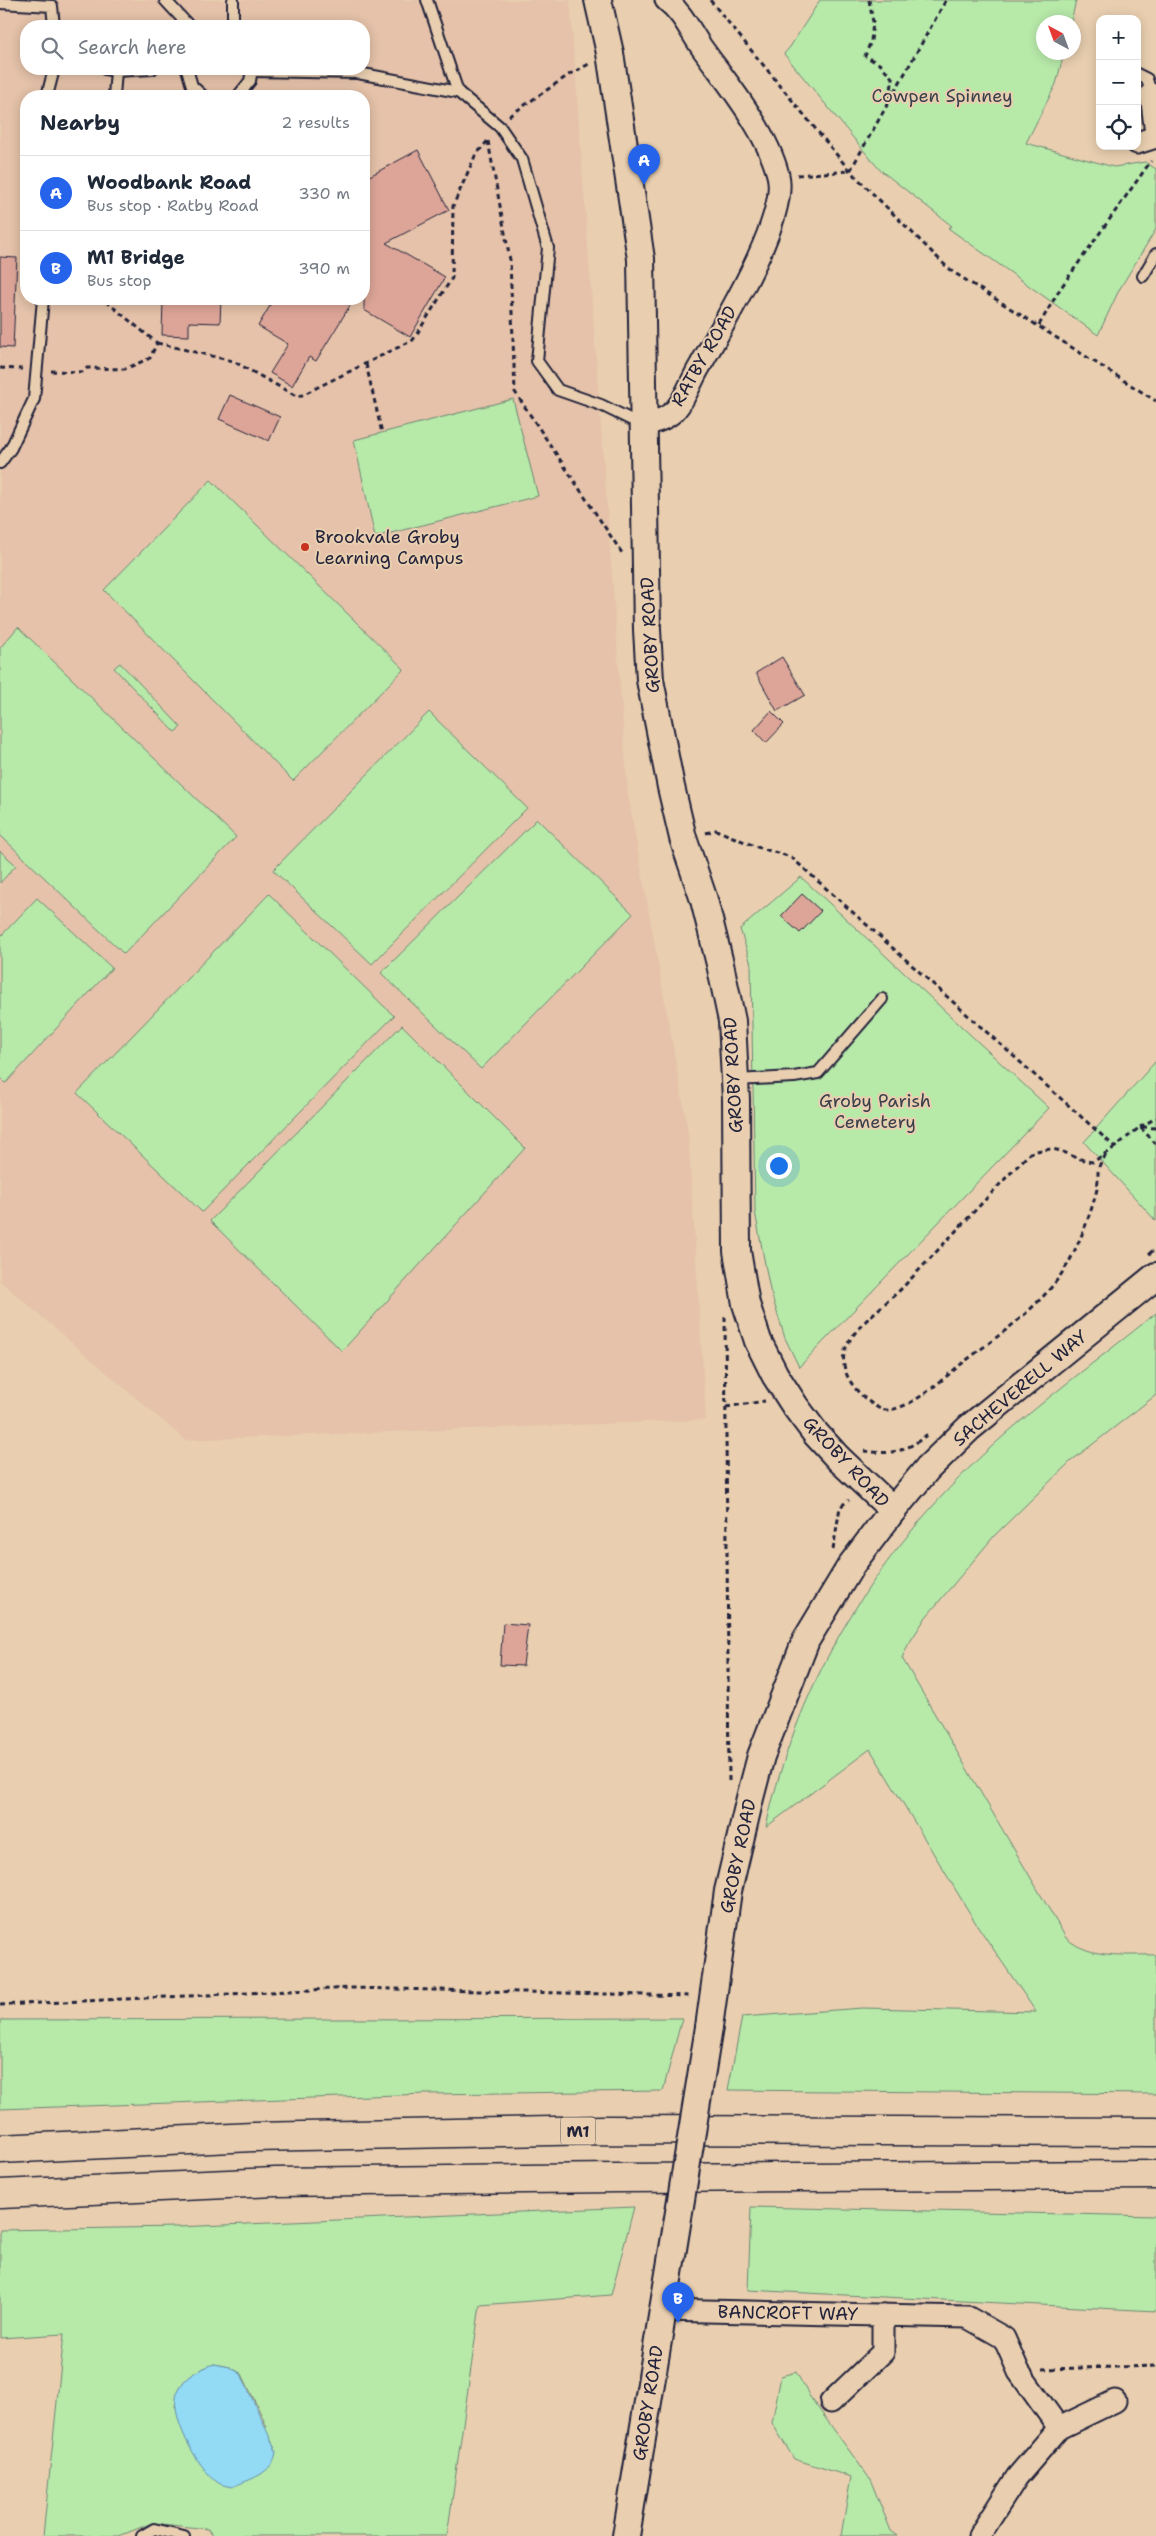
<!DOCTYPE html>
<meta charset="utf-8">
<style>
body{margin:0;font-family:"Shantell Sans",sans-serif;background:#f6f6f7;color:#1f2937}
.controls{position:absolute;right:15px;top:15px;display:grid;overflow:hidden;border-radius:10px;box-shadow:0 2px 12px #0003}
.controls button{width:45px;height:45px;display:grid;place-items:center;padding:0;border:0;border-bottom:1px solid #e0e1e3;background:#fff;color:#1f2937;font:25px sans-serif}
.compass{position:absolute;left:1036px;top:15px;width:45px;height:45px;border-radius:50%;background:#fff;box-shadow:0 2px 12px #0003;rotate:319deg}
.you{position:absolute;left:778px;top:1165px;width:18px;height:18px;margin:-12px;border:4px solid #fff;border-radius:50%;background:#1a73e8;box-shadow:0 0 0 8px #1a73e833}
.badge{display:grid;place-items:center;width:32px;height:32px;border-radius:50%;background:#2563eb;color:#fff;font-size:16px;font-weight:700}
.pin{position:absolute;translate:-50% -41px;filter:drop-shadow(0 1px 2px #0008)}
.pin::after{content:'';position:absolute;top:26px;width:18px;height:15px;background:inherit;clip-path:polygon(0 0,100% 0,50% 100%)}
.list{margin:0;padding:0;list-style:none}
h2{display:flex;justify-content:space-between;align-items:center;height:65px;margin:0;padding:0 20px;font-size:21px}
h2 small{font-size:16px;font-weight:400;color:#747a83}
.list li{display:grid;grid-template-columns:32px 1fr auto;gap:15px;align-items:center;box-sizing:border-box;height:75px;padding:0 20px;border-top:1px solid #e0e1e3}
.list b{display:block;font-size:19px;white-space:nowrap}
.list p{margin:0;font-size:16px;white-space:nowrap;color:#747a83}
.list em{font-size:16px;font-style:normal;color:#747a83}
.icon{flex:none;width:28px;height:28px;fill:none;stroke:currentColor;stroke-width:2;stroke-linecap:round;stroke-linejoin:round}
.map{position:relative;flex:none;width:1156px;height:2536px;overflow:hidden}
.search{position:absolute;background:#fff;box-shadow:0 2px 12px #0003;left:20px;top:20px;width:350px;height:55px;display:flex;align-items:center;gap:12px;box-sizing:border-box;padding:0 18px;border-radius:20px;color:#747a83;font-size:19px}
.panel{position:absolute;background:#fff;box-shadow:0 2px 12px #0003;left:20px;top:90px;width:350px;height:215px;border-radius:20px}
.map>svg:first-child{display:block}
.built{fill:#e5c2a9;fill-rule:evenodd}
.green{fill:#b7e9a9;stroke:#6c8672;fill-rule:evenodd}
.water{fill:#93daf5;stroke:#6690ab}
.building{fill:#dda598;stroke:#22223b}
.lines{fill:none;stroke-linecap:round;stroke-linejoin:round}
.service-casing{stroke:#22223b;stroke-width:14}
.minor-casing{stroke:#22223b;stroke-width:25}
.tertiary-casing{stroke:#22223b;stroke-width:30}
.motorway-casing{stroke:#22223b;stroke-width:31}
.path{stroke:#22223b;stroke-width:3;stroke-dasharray:5 4;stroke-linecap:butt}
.service{stroke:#e9cfb0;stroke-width:10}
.minor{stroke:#e9cfb0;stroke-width:21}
.tertiary{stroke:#e9cfb0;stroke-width:26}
.motorway{stroke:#e9cfb0;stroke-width:28}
.tertiary-bridge-casing{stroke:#22223b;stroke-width:30;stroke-linecap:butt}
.tertiary-bridge{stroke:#e9cfb0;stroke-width:26}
.poi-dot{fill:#c8321e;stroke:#e9cfb0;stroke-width:2}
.labels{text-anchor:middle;stroke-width:4;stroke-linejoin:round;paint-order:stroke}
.shield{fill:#e9cfb0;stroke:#5e565e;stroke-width:1}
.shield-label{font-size:16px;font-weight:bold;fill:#22223b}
.park-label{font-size:18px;fill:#38404c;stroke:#e9cfb0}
.street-label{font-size:18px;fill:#22223b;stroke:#e9cfb0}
.poi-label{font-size:18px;fill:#22223b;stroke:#e9cfb0;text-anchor:start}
</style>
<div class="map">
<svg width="1156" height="2536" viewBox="0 0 1156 2536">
<rect width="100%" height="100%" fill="#e9cfb0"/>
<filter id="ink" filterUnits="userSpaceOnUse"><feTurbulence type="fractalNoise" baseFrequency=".02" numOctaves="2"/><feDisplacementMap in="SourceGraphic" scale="10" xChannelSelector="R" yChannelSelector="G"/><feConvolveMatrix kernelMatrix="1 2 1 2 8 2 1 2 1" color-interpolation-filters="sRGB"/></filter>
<g filter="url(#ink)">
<path class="built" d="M0,0H570L628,794L688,1131L706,1420L185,1440L0,1281ZM26,26H364V69H26ZM26,96H364V299H26Z"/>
<g class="green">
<polygon points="820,0 1076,0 1071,22 1044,22 1044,52 1064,53 1056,84 1026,143 1114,167 1145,162 1156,169 1156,229 1119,290 1098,335 948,228 952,226 879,169 784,54 790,47"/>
<polygon points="513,399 538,496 375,537 354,440"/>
<polygon points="211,480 404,669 293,781 104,590"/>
<polygon points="18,627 236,837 124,954 0,835 0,648"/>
<polygon points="120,663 181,727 175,732 114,668"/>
<polygon points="429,712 527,808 372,964 273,870"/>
<polygon points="537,819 633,914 481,1069 381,973"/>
<polygon points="0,851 16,865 0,883"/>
<polygon points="801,877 1049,1108 799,1367 785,1338 770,1290 755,1212 751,964 740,929"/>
<polygon points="269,894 394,1016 202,1212 77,1093"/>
<polygon points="37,898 112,968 6,1083 0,1077 0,937"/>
<polygon points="402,1025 525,1148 342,1351 210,1221"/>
<polygon points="1156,1061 1156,1221 1084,1142"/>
<path d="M1156,1313V1395L1071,1461L995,1535L926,1617L908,1645L902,1658L1066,1938C1091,1960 1125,1954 1156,1955V2094L728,2090L742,2017L862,2008L1036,2012L977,1925L870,1749L766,1827C799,1677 877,1553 989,1449C1042,1400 1101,1358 1156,1313Z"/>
<polygon points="682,2018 663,2091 426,2094 0,2109 0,2020"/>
<path d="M634,2207L611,2295L480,2305L447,2536H213L208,2529L152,2523L119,2536H43L64,2334L0,2338V2230L178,2227ZM214,2364L230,2367L242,2374L267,2427L175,2407C178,2380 189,2374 214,2364Z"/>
<polygon points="751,2207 1156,2216 1156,2311 748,2290"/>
<polygon points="796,2372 810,2397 870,2479 891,2531 898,2536 841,2536 851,2477 794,2459 772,2423 781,2376"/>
</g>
<path class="water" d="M214,2364L230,2367L241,2374L276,2451C274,2474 250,2479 232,2487C227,2486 221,2485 217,2482C198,2468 167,2414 178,2391C185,2375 199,2370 214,2364Z"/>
<g class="building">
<polygon points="418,150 449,210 386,243 445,277 410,337 364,310 364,179"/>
<polygon points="0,257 17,258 13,348 0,347"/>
<polygon points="163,299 221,299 220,323 189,322 189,336 162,335"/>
<polygon points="274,299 354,299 316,361 309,357 292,386 270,373 288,344 258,326"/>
<polygon points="230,395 280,417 269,441 219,419"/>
<polygon points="782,657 805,695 777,711 756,673"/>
<polygon points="771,711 784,724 766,743 754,730"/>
<polygon points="802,894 821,911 800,933 781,916"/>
<polygon points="503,1623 528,1625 523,1666 500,1665"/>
</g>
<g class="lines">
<g class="service-casing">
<g id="service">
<polyline points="165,0 189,26"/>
<polyline points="427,0 458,92"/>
<polyline points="0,3 52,6 54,26"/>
<polyline points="233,26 233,0"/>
<polyline points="105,69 116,71 152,69"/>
<polyline points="187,69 192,86 203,96"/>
<polyline points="253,71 358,73 458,92 500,127 522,159 548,248 537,361 558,390 601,405 642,425"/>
<polyline points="1137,74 1147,79 1151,94"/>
<polyline points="47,96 54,69"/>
<polyline points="114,96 116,71"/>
<polyline points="238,96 250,81 252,69"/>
<polyline points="1143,276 1156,254"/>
<polyline points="0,463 11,448 34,399 43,299"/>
<polyline points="735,1080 794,1077 818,1073 882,999"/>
<polyline points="142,2536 154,2529 184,2536"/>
</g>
</g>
<g class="minor-casing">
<g id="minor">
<polyline points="1151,94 1156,134"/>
<polyline points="1137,143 1156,137"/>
<path d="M643,426C654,422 668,419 676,409C686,397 692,379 700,366C722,326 789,218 778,175C767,131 728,84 702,48C690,31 683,13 666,0"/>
<polyline points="663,2310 967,2317 1004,2338 1019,2372 1059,2428"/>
<polyline points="831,2402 883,2352 883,2315"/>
<polyline points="979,2536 1017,2477 1059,2428 1115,2401"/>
</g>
</g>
<g class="tertiary-casing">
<g id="tertiary">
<polyline points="598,0 610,53 641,259 647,630 650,680 671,787 683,838 704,900 720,964 732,1021 736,1100 737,1251 746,1304 758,1341 775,1375 795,1406 816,1434 839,1459 893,1510"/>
<polyline points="709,2027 728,1891 750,1798 761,1756 806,1640 852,1564 893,1510 928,1468 969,1428 1156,1276"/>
<polyline points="626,2536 672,2255"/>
</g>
</g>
<g class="motorway-casing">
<g id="motorway">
<polyline points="0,2149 253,2137 602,2130 1156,2132"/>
<polyline points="0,2194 275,2182 618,2178 1156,2175"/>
</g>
</g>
<g class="path">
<polyline points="710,0 850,171 950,270 1156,401"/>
<polyline points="869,0 873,22 871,41 865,56 881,65 893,79 889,99"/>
<polyline points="509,116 570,74 589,64"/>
<polyline points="488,141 510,260 515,392 622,553"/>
<polyline points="797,175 850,171 946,0"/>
<polyline points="1039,325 1060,289 1151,161"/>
<polyline points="157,343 233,361 298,397 413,340 452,278 453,206 475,156 490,138"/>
<polyline points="366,364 382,433"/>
<polyline points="0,368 22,369"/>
<polyline points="51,371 82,372 87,368 125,369 150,358 157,343 103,299"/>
<polyline points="706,833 716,830 757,847 791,857 1115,1147 1140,1127 1156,1144"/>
<polyline points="1140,1127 1156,1118"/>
<polyline points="1142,1127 1156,1128"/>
<path d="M1106,1155C1093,1171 1101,1175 1096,1193C1091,1213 1082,1236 1073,1254C1050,1302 1000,1334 960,1365C940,1381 909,1412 882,1410C863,1400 840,1378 844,1354C849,1329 887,1304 904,1286C946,1242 987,1197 1030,1153C1062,1142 1065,1158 1093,1162L1115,1147"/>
<polyline points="1149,1254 1156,1248"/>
<polyline points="725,1317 729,1781"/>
<polyline points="726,1407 765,1401"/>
<path d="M864,1451C893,1455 906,1452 929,1433"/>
<polyline points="833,1550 840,1507 849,1500"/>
<polyline points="0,2005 352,1988 691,1996"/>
<polyline points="1042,2369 1156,2366"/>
</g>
<use href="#service" class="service"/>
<use href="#minor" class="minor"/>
<use href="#tertiary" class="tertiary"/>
<use href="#motorway" class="motorway"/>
<g class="tertiary-bridge-casing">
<polyline id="tertiary-bridge" points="672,2255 709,2027"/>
</g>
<use href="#tertiary-bridge" class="tertiary-bridge"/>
</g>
</g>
<circle class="poi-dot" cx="305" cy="547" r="5"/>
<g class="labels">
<rect class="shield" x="560.5" y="2117.5" width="35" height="27" rx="4"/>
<g class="shield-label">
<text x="578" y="2137">M1</text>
</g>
<g class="park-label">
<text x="942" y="102">Cowpen Spinney</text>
<text x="875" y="1107">Groby Parish<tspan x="875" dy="21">Cemetery</tspan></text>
</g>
<g class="street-label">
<text transform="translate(704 356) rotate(-60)" y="6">RATBY ROAD</text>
<text transform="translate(650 635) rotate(-93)" y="6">GROBY ROAD</text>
<text transform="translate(733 1075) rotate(-93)" y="6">GROBY ROAD</text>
<text transform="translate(1020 1388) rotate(-40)" y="6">SACHEVERELL WAY</text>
<text transform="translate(846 1462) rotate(47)" y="6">GROBY ROAD</text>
<text transform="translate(738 1856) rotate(-78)" y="6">GROBY ROAD</text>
<text transform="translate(788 2313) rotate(1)" y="6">BANCROFT WAY</text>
<text transform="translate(648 2403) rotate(-81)" y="6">GROBY ROAD</text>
</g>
<g class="poi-label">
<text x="315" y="543">Brookvale Groby<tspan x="315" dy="21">Learning Campus</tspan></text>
</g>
</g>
</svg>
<div class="controls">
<button>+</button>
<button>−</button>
<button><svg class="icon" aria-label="locate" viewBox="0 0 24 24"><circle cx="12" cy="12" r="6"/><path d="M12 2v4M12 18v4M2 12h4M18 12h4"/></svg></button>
</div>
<svg class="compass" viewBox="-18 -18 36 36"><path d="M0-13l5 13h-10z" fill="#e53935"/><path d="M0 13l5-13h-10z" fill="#747a83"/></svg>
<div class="you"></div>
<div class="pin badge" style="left:644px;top:185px">A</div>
<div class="pin badge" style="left:678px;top:2323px">B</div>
<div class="search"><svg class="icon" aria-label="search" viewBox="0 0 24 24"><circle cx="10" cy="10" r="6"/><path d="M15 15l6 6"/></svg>Search here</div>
<section class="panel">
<h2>Nearby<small>2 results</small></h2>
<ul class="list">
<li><span class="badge">A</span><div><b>Woodbank Road</b><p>Bus stop · Ratby Road</p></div><em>330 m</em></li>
<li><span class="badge">B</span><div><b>M1 Bridge</b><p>Bus stop</p></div><em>390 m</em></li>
</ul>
</section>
</div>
